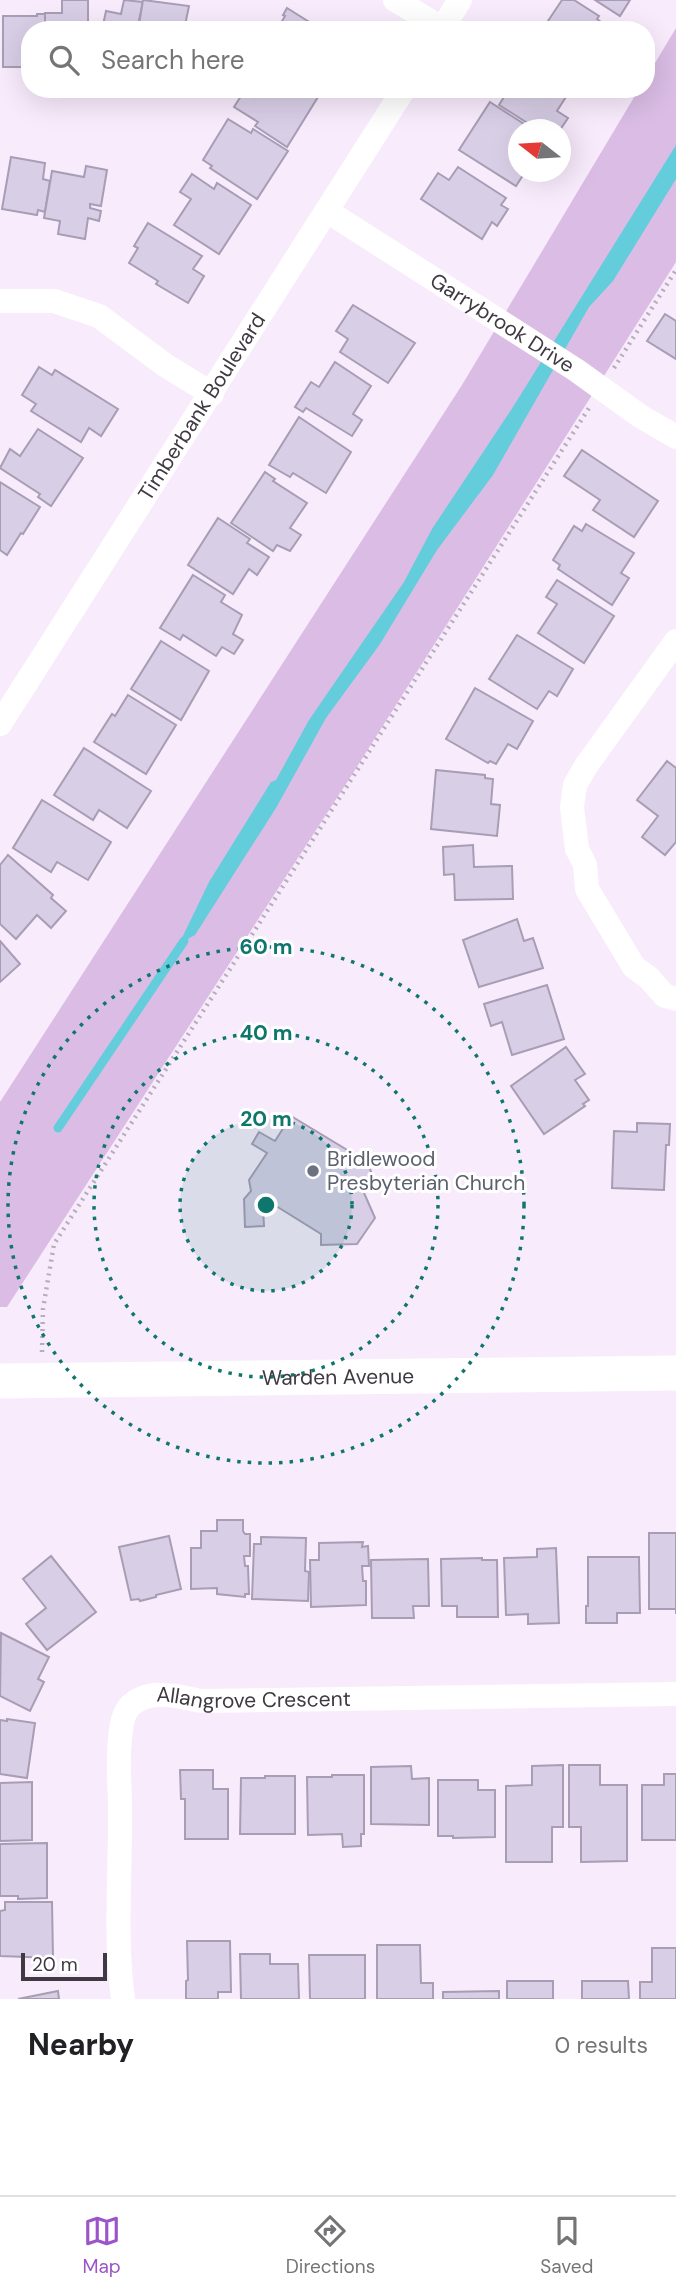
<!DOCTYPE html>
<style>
body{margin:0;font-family:"DM Sans",sans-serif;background:#f2f2f2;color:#202124}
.compass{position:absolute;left:508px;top:119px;width:63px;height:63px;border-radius:50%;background:#fff;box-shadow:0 7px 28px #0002;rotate:287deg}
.scale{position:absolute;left:21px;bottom:18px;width:86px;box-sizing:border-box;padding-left:7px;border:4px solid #3f3941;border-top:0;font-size:19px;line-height:24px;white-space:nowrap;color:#3f3941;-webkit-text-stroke:5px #fff;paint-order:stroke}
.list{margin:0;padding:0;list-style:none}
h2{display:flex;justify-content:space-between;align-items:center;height:91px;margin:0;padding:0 28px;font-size:30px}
h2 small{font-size:23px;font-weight:400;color:#757577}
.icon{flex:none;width:38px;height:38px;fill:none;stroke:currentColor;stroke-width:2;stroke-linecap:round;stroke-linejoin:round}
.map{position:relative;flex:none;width:676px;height:1999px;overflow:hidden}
.search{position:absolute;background:#fff;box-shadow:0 7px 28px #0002;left:21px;right:21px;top:21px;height:77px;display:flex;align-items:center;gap:18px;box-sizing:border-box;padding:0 24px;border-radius:28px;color:#757577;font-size:26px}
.sheet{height:196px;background:#fff}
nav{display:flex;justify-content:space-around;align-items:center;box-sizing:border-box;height:98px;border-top:2px solid #e0e0e0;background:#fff;font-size:19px;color:#757577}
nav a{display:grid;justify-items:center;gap:4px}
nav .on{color:#9c55c9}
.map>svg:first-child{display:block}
.green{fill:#dabce4}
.water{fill:#63cddb}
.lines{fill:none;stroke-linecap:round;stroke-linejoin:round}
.stream{stroke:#63cddb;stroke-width:9}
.building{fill:#d8cee6;stroke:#a79db4;stroke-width:2}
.path{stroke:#b6acba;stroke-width:4.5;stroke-dasharray:2 5;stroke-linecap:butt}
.minor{stroke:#fff;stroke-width:24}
.secondary{stroke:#fff;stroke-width:35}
.ring{fill:none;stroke:#0f766e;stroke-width:3.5;stroke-dasharray:3.5 7}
.worship-dot{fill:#6b7280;stroke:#fff;stroke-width:2.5}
.labels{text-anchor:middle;stroke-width:6;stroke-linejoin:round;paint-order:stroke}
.street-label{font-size:21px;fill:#3f3941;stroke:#fff}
.worship-label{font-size:21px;fill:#5b616d;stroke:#fff;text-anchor:start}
.centre{fill:#0f766e;stroke:#fff;stroke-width:3.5}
.ring-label{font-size:21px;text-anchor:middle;font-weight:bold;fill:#0f766e;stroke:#fff;stroke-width:6;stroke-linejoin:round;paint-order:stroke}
</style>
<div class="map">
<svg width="676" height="1999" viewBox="0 0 676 1999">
<rect width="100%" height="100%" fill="#f8ebfc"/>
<polygon class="green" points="676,28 676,262 353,773 7,1307 0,1307 0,1102 462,385 639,89 646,89 646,78"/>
<polygon class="water" points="676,145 676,179 613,281 589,307 493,475 437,550 380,644 326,718 276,808 195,935 184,941 182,938 209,882 271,782 276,780 309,720 404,582 432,529 513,407"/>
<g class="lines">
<polyline class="stream" points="58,1128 184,941"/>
</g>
<g class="building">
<polygon points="62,0 88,0 88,30 45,30 45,13 62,13"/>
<polygon points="124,0 143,2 137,30 102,30 106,11 121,14"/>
<polygon points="143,0 189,6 184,30 138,30"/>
<polygon points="562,0 574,0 599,16 597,19 612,30 542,30"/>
<polygon points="595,0 630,0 620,16"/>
<polygon points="287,8 322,30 277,30 285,16 283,15"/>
<polygon points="37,14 45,14 45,30 30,30 30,67 3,67 3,16 37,16"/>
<polygon points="260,89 306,89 318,97 287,147 255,126 258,122 234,107 245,90 255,97"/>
<polygon points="509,89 571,89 557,111 568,118 560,130 549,130 540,124 537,129 499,105"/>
<polygon points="490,102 524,124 522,130 518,130 518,172 525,172 516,186 459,150"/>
<polygon points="228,119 251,133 253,129 288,151 257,199 210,168 212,166 203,160"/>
<polygon points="11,157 45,163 43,179 50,181 45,212 38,210 37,215 2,209"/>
<polygon points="86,166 107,170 101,206 90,204 90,208 101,211 99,221 88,218 85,239 58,234 60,221 44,218 52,171 84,177"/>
<polygon points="458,167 506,198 501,205 508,209 497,226 492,222 482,239 421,199 438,173 449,180"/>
<polygon points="192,174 214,189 217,183 251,205 219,254 174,225 191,199 180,192"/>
<polygon points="148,223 202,256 193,269 204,276 188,303 156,284 158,281 129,263 138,248 134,246"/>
<polygon points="353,305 415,343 388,383 340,352 348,339 336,331"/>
<polygon points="665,314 676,321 676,359 647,341"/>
<polygon points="335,362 371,386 353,414 362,420 352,436 306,408 303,412 295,407 311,382 319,387"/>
<polygon points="39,367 52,375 55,370 118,409 101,436 89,428 81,442 31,411 36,404 22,395"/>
<polygon points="299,417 351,452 326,493 293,473 290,477 269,465"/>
<polygon points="38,429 83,458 51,506 38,497 40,494 0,468 10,449 20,456"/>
<polygon points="582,450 658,501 634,537 593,510 600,500 564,476"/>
<polygon points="265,472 275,479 273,481 307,503 290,528 301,535 290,551 277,545 273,551 231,523"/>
<polygon points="0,482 40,507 23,534 21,533 7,555 0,550"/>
<polygon points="218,518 250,539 247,543 269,557 257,575 249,569 233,594 188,565"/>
<polygon points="586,524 634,553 621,573 629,578 612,605 558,569 560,565 553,560 574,526 582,531"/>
<polygon points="193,575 225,595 221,602 242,615 233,634 243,640 234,654 222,647 216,656 183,635 180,640 160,628"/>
<polygon points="557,580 614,616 584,663 538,633 557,604 546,597"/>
<polygon points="517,635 573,669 557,696 549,691 537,709 489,679"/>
<polygon points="161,641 209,671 181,720 131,689"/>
<polygon points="475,688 533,721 517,749 508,744 496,764 490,761 488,763 446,739"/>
<polygon points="128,695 176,725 146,774 94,742 112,714 115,716"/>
<polygon points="84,748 151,791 127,828 99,810 93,820 54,795"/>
<polygon points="667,761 676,768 676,842 665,855 642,837 658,816 637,800"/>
<polygon points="436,770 485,775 485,778 493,779 491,804 500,805 497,836 431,829"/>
<polygon points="42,800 111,842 88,880 57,862 51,872 13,848"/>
<polygon points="473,845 474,867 512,866 513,899 455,900 454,874 444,875 443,847"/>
<polygon points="8,855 53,895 51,898 66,911 51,928 37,915 16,939 0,924 0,865"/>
<polygon points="517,919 524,941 533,938 543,968 479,987 463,940"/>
<polygon points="0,941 20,964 0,982"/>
<polygon points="547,985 564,1039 512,1055 502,1022 491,1026 484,1004"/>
<polygon points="566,1047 585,1074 575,1080 589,1100 583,1104 585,1106 544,1134 511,1086"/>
<polygon points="291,1116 367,1162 375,1181 361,1186 375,1218 357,1244 321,1245 321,1234 268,1201 263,1208 264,1226 245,1227 244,1199 251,1191 249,1180 267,1153 252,1144 259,1132 275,1141"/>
<polygon points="637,1123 670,1124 669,1145 666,1145 664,1190 612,1188 614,1131 637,1132"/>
<polygon points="217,1520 243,1520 243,1531 245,1534 250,1534 250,1556 244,1556 245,1566 248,1566 249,1594 245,1594 245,1597 217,1594 217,1588 191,1589 191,1548 201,1548 201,1531 217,1531"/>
<polygon points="649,1533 676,1533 676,1614 676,1609 649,1609"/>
<polygon points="169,1536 181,1589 156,1595 156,1597 140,1601 139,1599 131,1600 119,1547"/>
<polygon points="261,1537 306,1538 305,1571 309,1572 308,1601 252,1599 254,1544 261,1544"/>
<polygon points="363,1542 362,1547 368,1546 369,1566 362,1566 363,1581 366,1581 366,1605 311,1607 310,1560 319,1560 319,1543"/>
<polygon points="556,1548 559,1623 528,1624 528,1614 506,1615 504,1558 537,1557 537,1549"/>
<polygon points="51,1556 96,1612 47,1650 26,1624 46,1608 23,1579"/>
<polygon points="588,1557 639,1557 640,1613 617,1613 617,1623 586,1623 586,1606 588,1606"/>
<polygon points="482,1558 482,1560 497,1560 498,1617 457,1617 457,1606 442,1606 441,1559"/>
<polygon points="428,1559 429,1606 413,1606 414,1618 372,1618 371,1560"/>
<polygon points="1,1633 49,1657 38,1679 44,1682 30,1711 0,1696"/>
<polygon points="7,1719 35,1723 27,1778 0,1774 0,1720 7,1721"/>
<polygon points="563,1765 563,1827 552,1827 552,1862 506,1862 506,1786 532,1785 532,1766"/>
<polygon points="569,1765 600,1765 600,1785 627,1785 627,1861 581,1862 581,1827 569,1827"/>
<polygon points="411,1766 412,1779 429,1778 429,1825 371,1824 371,1767"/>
<polygon points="180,1770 213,1770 213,1789 228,1789 228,1839 185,1839 185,1799 181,1799"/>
<polygon points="664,1774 676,1774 676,1840 642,1840 642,1785 664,1785"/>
<polygon points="332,1775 364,1775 364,1834 361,1834 361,1846 343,1847 342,1834 308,1835 307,1777 332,1777"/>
<polygon points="265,1776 295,1776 295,1834 240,1834 241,1778 265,1778"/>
<polygon points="438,1780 478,1780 478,1790 495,1790 495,1837 453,1838 453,1836 438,1836"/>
<polygon points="32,1782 32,1840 0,1841 0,1783"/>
<polygon points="47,1843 47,1898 18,1899 18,1896 0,1896 0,1844"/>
<polygon points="5,1902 52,1902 53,1958 0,1956 0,1911 5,1910"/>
<polygon points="187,1941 230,1941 231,1992 218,1992 218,1999 186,1999 186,1981 188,1980"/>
<polygon points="377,1945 420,1945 421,1983 433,1983 433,1999 377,1999"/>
<polygon points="652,1948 676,1948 676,1999 640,1999 640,1982 652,1982"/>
<polygon points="240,1954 270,1954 270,1964 298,1964 299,1999 241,1999"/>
<polygon points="309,1955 365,1955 365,1999 310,1999"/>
<rect x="507" y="1981" width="46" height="18"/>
<polygon points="582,1981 628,1981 629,1999 582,1999"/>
<polygon points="58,1991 59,1999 18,1999"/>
<polygon points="499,1991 499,1999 443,1999 443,1992"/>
</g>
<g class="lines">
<g class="path">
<polyline points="614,368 676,270"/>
<polyline points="42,1352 43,1309 54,1244 589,408"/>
</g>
<g class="minor">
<polyline points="395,0 442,28"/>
<polyline points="441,30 460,0"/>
<path id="s1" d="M327,211L576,370L640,416L676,437"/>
<polyline points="0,301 54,301 99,316 165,365 212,394"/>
<polyline points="676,641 586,766 575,785 572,807 577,849 585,865 587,889 634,967 648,977 665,996 676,999"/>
<path id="s2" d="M0,724L404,89"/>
<path id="s3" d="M123,1999C115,1941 120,1880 120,1821C121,1791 116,1760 121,1730C122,1722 125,1711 130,1706C150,1687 179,1697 202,1701L676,1694"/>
</g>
<path class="secondary" id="s4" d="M0,1381L676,1373"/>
</g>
<circle cx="266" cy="1205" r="86" fill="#0f766e" fill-opacity=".12"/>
<g class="ring">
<circle cx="266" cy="1205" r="86"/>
<circle cx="266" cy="1205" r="172"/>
<circle cx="266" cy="1205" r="258"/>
</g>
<circle class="worship-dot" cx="313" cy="1171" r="7"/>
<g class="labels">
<g class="street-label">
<text dy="7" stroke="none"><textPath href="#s1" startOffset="208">Garrybrook Drive</textPath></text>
<text dy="7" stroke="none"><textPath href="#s2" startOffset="376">Timberbank Boulevard</textPath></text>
<text dy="7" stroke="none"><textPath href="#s4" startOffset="338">Warden Avenue</textPath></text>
<text dy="7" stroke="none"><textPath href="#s3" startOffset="422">Allangrove Crescent</textPath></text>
</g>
<g class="worship-label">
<text x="327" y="1166">Bridlewood<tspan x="327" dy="24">Presbyterian Church</tspan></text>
</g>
</g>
<circle cx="266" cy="1205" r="10" class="centre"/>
<g class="ring-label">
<text x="266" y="954">60 m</text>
<text x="266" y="1040">40 m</text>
<text x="266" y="1126">20 m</text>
</g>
</svg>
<svg class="compass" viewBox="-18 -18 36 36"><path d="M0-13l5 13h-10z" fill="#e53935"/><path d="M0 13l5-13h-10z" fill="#757577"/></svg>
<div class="scale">20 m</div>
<div class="search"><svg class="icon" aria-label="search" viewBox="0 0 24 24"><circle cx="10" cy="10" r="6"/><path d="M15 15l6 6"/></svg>Search here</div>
</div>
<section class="sheet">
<h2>Nearby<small>0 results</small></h2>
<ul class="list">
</ul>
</section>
<nav>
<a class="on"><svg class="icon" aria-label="map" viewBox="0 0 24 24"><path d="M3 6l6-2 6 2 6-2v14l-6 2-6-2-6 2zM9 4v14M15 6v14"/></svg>Map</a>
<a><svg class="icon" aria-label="directions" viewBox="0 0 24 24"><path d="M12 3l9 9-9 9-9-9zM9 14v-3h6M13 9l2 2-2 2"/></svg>Directions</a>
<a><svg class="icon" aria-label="saved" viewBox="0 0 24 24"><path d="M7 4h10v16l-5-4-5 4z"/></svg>Saved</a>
</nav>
